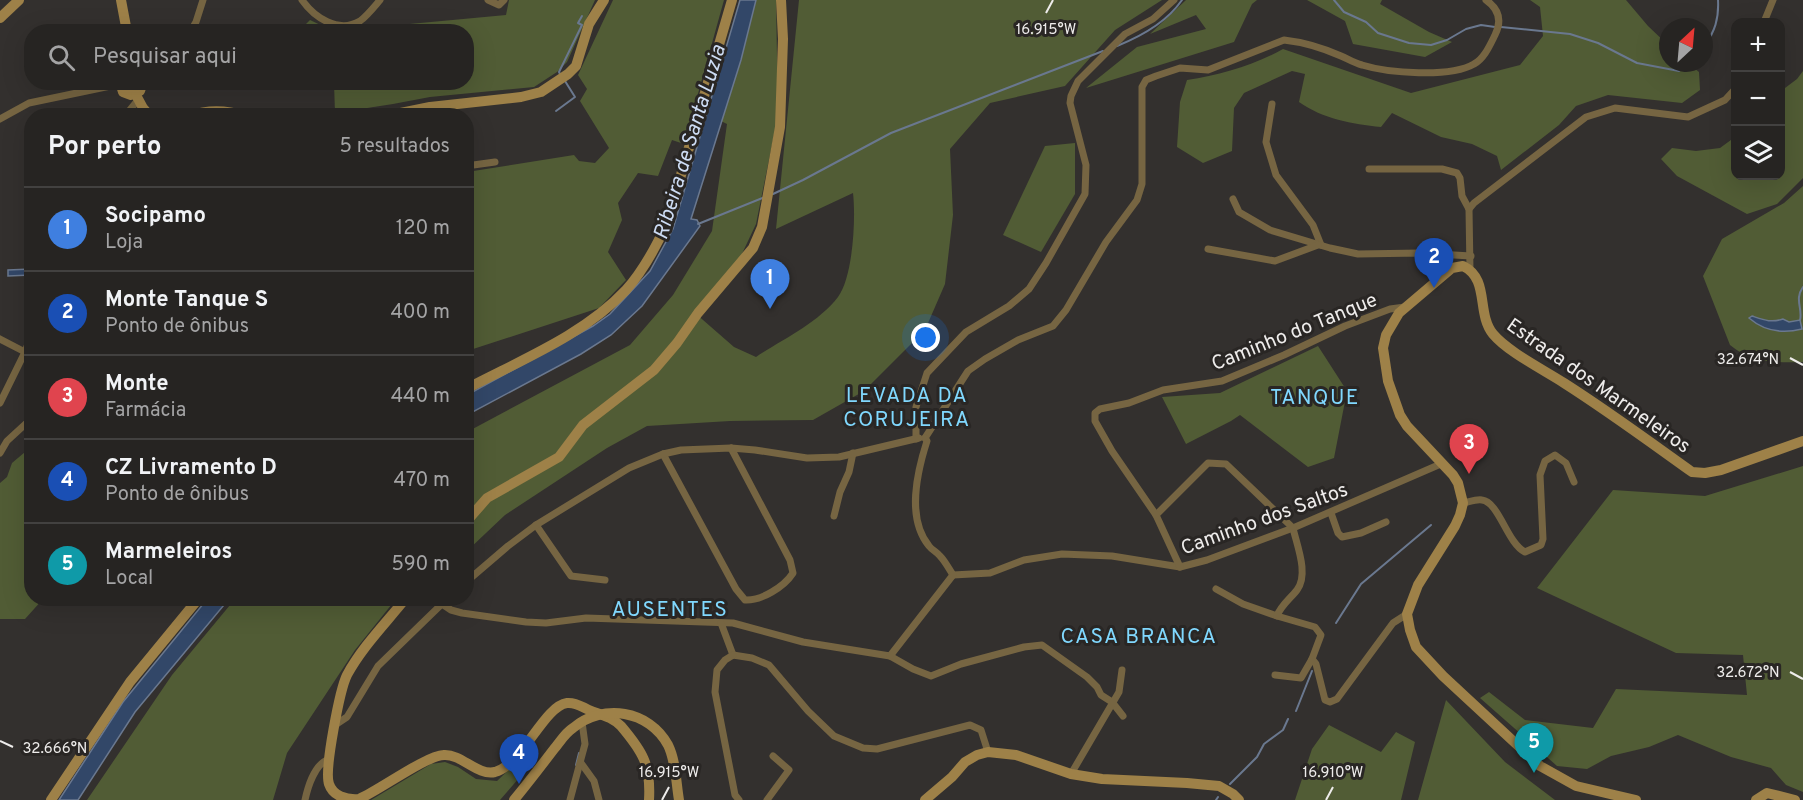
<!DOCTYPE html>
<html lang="pt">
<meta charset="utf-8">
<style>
body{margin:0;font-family:Overpass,sans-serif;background:#2e2c2a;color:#f1f3f6}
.controls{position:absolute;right:18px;top:18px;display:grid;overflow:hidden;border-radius:12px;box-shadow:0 6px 24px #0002}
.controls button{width:54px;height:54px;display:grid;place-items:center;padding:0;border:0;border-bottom:2px solid #424140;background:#262422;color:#f1f3f6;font:30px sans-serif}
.compass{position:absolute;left:1659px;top:18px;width:54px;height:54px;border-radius:50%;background:#262422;box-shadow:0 6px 24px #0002;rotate:26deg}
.you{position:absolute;left:926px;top:338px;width:21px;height:21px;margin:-15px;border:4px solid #fff;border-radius:50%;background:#1a73e8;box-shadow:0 0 0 9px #1a73e833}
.badge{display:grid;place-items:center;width:39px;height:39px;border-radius:50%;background:#64c5ee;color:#fff;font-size:20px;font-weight:700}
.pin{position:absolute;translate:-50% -50px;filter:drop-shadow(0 2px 3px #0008)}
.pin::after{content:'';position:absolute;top:32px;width:21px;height:18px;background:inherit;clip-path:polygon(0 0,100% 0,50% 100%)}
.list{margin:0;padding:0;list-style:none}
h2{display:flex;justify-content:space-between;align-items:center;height:78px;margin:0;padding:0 24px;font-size:26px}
h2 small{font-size:20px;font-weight:400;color:#a4a4a5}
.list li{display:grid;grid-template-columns:39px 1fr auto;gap:18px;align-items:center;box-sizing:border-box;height:84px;padding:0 24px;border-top:2px solid #424140}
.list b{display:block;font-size:22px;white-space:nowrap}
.list p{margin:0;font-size:20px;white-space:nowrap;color:#a4a4a5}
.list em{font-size:20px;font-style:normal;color:#a4a4a5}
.icon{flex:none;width:33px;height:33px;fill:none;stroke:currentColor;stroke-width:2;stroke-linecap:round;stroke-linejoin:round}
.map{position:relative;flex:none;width:1803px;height:800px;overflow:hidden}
.search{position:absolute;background:#262422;box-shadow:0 6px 24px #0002;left:24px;top:24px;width:450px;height:66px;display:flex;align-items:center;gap:15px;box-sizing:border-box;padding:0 21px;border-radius:24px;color:#a4a4a5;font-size:22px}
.panel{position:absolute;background:#262422;box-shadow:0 6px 24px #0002;left:24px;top:108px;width:450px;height:498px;border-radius:24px}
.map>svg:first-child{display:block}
.green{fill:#515c35}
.water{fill:#324768;stroke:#6a788f;stroke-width:1.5}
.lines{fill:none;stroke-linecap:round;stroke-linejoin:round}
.stream{stroke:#6a788f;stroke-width:2}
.street{stroke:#766542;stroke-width:7}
.secondary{stroke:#9e8148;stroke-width:10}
.ticks{fill:none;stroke:#eeeceb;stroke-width:2}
.labels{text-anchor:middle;stroke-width:6;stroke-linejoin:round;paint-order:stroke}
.street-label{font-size:20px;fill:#eeeceb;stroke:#292624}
.water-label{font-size:21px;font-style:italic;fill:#cddcf4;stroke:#292624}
.neighbourhood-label{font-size:21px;letter-spacing:1.5px;fill:#80d8fe;stroke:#292624}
.ticks-label{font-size:15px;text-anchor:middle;fill:#eeeceb;stroke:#292624;stroke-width:6;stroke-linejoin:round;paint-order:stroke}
</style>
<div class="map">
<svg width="1803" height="800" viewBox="0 0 1803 800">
<rect width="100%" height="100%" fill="#33302e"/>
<g class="green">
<polygon points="509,0 595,0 567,62 557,72 534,87 430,97 393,104 335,113 334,83 466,82 466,32 356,31 365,29 369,25 388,26 506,15"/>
<polygon points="613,0 724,0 684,144 672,140 658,176 638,173 618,203 622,220 608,252 626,280 599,308 467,351 466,202 472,200 467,172 574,155 579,161 595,163 609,148 580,101 587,89 578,75"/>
<path d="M756,0H776L778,115L756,224L740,258L695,313L734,347L756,357C783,339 818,323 838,297C853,277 856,218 853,193L776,229L799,0H1162L1115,30L1065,86L990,103L950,149L953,215L945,284L925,330L864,391L813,420L730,421L647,426L607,448L505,515L467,551V432L630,345L673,295L712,231L727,124L721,121L740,61Z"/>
<polygon points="1186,0 1257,0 1252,4 1234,42 1086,88 1137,47 1206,29 1196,15 1150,34"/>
<polygon points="1307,0 1382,0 1380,4 1429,32 1452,42 1425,57 1353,44 1345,21"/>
<path d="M1530,0H1626L1648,26L1668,45V63H1688L1699,72L1700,90L1682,103L1608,95L1576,106L1559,125L1501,170L1497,156L1472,144L1441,137L1392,113L1381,127C1352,124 1323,119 1299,102L1305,74L1292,71L1244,93L1234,108L1232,151L1203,163L1177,147L1180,102L1187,80C1220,75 1254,65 1283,49L1411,93L1520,65L1543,36L1540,7Z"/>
<polygon points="310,20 333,31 299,31"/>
<polygon points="1803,71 1803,178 1777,204 1747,214 1677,176 1661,159 1672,148 1696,151 1720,148 1735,137 1736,176 1780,176 1781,91 1797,79"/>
<polygon points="1075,143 1075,194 1041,252 1003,235 1045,146"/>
<path d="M1803,186V362C1777,363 1751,363 1730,345L1703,276L1722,239L1784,203Z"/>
<polygon points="1318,346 1347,391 1334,458 1308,467 1240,415 1231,421 1186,444 1162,397 1220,393"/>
<polygon points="31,447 32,598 43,599 25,619 0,619 0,483 7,477 12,463"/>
<polygon points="1803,466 1803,792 1786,785 1771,768 1731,757 1678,735 1649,747 1611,756 1587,769 1557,766 1480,698 1489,692 1525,720 1593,728 1616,689 1747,695 1743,655 1676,653 1537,588 1613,490 1705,496"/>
<polygon points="235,599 396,599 355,650 287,753 273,800 87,800 172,675"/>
<polygon points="1446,700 1505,762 1555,800 1418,800"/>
<polygon points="1329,725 1381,752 1396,732 1415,742 1401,800 1295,800 1312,749"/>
<polygon points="525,754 533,762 500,800 371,800 431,764 445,762 458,767 476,779 497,781"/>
</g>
<g class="water">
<polygon points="740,0 756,0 741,60 691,219 697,220 700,226 642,306 611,335 581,354 467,415 467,395 593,326 610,314 650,271 673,229"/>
<polygon points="31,269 31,275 8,276 8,270"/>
<path d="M1752,316C1764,320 1771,323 1783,319L1789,322L1800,320L1802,329C1782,334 1764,331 1749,318Z"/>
<polygon points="208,598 229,599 135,712 78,800 59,800 123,702"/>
</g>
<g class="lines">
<g class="stream">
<polyline points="1334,0 1344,12 1366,22 1378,33 1409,43 1431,45 1447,40 1466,29 1481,25 1495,27"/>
<polyline points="1501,27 1570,34 1598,43 1637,63 1679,71 1689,63"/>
<path d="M1117,46C1142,36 1167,22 1182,0"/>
<path d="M1704,47C1715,31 1719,19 1718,0"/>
<polyline points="560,74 559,72 582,25 578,23 582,16"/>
<polyline points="556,111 575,97 565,81"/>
<polyline points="773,194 803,180 891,133 1103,51"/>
<polyline points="698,224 765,197"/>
<path d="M1800,320C1803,309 1794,299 1803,287"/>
<polyline points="1336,623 1361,584 1431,525"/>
<polyline points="1296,711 1312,671"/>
<polyline points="576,765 579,753"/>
<polyline points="1230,784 1257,757 1264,744 1283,730 1288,719"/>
<polyline points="1216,800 1218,797"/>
</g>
<g class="street">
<path d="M302,0C314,17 338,34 360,21C367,16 374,7 380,0"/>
<polyline points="488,0 499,5 504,0"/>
<polyline points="1764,22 1773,0"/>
<polyline points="190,32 196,22 203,0"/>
<polyline points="1272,104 1266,142 1276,175 1313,225 1321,245"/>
<polyline points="125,116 138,100"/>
<polyline points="0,119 29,103 120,84"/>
<polyline points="466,166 495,162"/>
<polyline points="1369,169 1442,169 1457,173 1460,178 1462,196 1469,209 1470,270"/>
<polyline points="1233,199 1239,212 1270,230 1330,248 1358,254 1420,253 1471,256"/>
<polyline points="1469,209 1474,203 1586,117 1615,108 1688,117 1725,100 1736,88"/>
<polyline points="1208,249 1275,261 1318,245"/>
<polyline points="0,339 25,352"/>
<polyline points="0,403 25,352 32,333"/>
<path d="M925,438L968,371L985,359L1018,340L1053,326L1066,310L1106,242L1137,200L1142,184V87L1146,80L1156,76L1180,68L1208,70L1284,40C1302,42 1323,48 1341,56C1348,59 1354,63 1362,65C1388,73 1450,78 1474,64C1484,59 1490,45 1495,35C1502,21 1499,9 1486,0"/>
<path d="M925,438L927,441C917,472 906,518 929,546C932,550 937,552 940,556C945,561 949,569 953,575L990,573L1024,560L1062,554L1112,556L1180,567L1207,560L1293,528L1443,463"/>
<polyline points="916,439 916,407 927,373 966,332 1009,306 1029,289 1046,263 1085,194 1086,165 1070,103 1071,96 1078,81 1125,34 1153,19 1174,0"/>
<polyline points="0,453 7,441 32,418"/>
<path d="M663,454L736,589L745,600C761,601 784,587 793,573L790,560L731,448"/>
<path d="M1463,503C1469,502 1476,499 1482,500C1499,502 1507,543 1525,552L1541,545L1543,539L1540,475L1545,461L1555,455L1566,463L1574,482"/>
<polyline points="1331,513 1338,533 1342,537 1361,533 1386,522"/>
<polyline points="1156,515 1208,463 1226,464 1293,528"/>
<polyline points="834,516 840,492 849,472 853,453"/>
<polyline points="536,525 571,576 605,580"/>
<polyline points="1180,567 1156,515 1112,451 1095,421 1095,413 1100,409 1129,403 1163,390 1222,381 1284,355 1345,326 1390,309 1405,307"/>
<polyline points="466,582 508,546 536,525 629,468 663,454 681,450 731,448 755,450 807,458 839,457 919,438"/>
<polyline points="1216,589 1243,604 1277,616"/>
<polyline points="442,604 451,610 462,613 526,622 546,623 586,618 733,623 803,642 890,656 913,669 931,676 961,664 1024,647 1042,645 1087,677 1097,687 1101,695 1112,702 1123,716"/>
<polyline points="721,623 733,655"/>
<polyline points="733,655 752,658 769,665 808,711 834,736 863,748 877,749 970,725 981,730 988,752"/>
<polyline points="733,655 725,660 717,670 715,692 735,795 739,800"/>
<polyline points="890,656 953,575"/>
<polyline points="1312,659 1316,664 1325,700 1330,702 1337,699 1393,623 1407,614"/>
<path d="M1275,675L1301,678L1312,659L1321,635L1315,627L1277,616C1281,605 1290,599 1297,590C1309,574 1297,546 1293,528"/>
<polyline points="335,725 347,717 378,666 448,598"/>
<polyline points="581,763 594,781 599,800"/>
<polyline points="1071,774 1119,692 1122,670"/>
<path d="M305,800C308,786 315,764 329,759"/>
<polyline points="570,800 585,744 582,722"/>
<polyline points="767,800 789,770 773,756"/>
</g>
<g class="secondary">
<polyline points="121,0 127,32"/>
<polyline points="0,18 19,0"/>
<polyline points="120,82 123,92 131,95 140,91 143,82"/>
<polyline points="136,95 143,108 150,116"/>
<path d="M190,116C209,109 226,110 245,116"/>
<polyline points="386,116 430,107 521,97 541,92 568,74 576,66 589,24 604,0"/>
<path d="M466,389C521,360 584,335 626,290C644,270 656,247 667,223L732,0"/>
<polyline points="466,522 487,498 559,457 583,425 654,370 677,343 698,313 753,248 762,227 780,127 783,39 781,0"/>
<path d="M406,598C386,623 362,647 347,675C340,689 324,770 329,784C333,796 346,800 359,799C380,790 425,756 444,755C462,754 477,776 495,772C522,765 544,706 567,703C576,702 582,707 589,710C601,715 611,716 621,726C643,752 651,765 649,800"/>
<polyline points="51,800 130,682 199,598"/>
<path d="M514,800C528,783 541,766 554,749C560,742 565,733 573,728C603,703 649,710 668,745C676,761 676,783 679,800"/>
<polyline points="925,800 952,777 965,762 977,755 988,752 1016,755 1071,774 1102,779 1187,783 1219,786 1233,794 1239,800"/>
<path d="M1636,800L1576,786L1540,766L1443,676L1416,647L1410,630L1407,614L1418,585L1455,526L1460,515L1463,503L1458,483L1453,475L1407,426L1400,415L1388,381L1383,348L1386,335L1399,313L1452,268L1463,266C1490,279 1476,313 1493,334C1508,352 1544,370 1564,383C1608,411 1650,442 1692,472L1705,473L1721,470L1803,441"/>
<polyline points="1756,800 1767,793 1795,800"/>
</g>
</g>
<path class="ticks" d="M1046,13L1053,0M1790,358L1803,365M1790,672L1803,679M0,741L13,747M662,800L669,787M1326,800L1333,787"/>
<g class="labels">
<g class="street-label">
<text transform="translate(1294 331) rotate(-22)" y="7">Caminho do Tanque</text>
<text transform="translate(1599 385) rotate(35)" y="7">Estrada dos Marmeleiros</text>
<text transform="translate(1264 518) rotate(-20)" y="7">Caminho dos Saltos</text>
</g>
<g class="water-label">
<text transform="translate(689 142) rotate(-73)" y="7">Ribeira de Santa Luzia</text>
</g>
<g class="neighbourhood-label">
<text x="907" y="402">LEVADA DA<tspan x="907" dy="24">CORUJEIRA</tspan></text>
<text x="1315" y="404">TANQUE</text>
<text x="670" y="616">AUSENTES</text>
<text x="1139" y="643">CASA BRANCA</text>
</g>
</g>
<g class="ticks-label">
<text x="1046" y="34">16.915°W</text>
<text x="1748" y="364">32.674°N</text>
<text x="1748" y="677">32.672°N</text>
<text x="55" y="753">32.666°N</text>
<text x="669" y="777">16.915°W</text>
<text x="1333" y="777">16.910°W</text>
</g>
</svg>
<div class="controls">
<button>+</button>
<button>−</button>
<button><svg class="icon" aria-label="layers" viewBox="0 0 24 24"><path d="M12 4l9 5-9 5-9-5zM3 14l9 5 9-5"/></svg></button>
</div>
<svg class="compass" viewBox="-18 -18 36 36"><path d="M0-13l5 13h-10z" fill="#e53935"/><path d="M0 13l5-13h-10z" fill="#a4a4a5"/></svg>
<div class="you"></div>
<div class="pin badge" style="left:770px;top:309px;background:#3f7fe0">1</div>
<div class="pin badge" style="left:1434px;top:288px;background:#1a4fb4">2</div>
<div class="pin badge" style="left:1469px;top:474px;background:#e0444e">3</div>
<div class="pin badge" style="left:519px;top:784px;background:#1a4fb4">4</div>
<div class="pin badge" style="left:1534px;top:773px;background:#0f9aa8">5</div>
<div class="search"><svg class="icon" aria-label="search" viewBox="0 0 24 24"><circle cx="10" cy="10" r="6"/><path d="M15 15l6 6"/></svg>Pesquisar aqui</div>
<section class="panel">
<h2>Por perto<small>5 resultados</small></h2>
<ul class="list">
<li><span class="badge" style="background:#3f7fe0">1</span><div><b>Socipamo</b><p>Loja</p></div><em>120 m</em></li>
<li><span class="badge" style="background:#1a4fb4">2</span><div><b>Monte Tanque S</b><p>Ponto de ônibus</p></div><em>400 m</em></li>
<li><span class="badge" style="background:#e0444e">3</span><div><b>Monte</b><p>Farmácia</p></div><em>440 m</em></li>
<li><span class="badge" style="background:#1a4fb4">4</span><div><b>CZ Livramento D</b><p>Ponto de ônibus</p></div><em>470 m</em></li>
<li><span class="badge" style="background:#0f9aa8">5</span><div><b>Marmeleiros</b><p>Local</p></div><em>590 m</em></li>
</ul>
</section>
</div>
